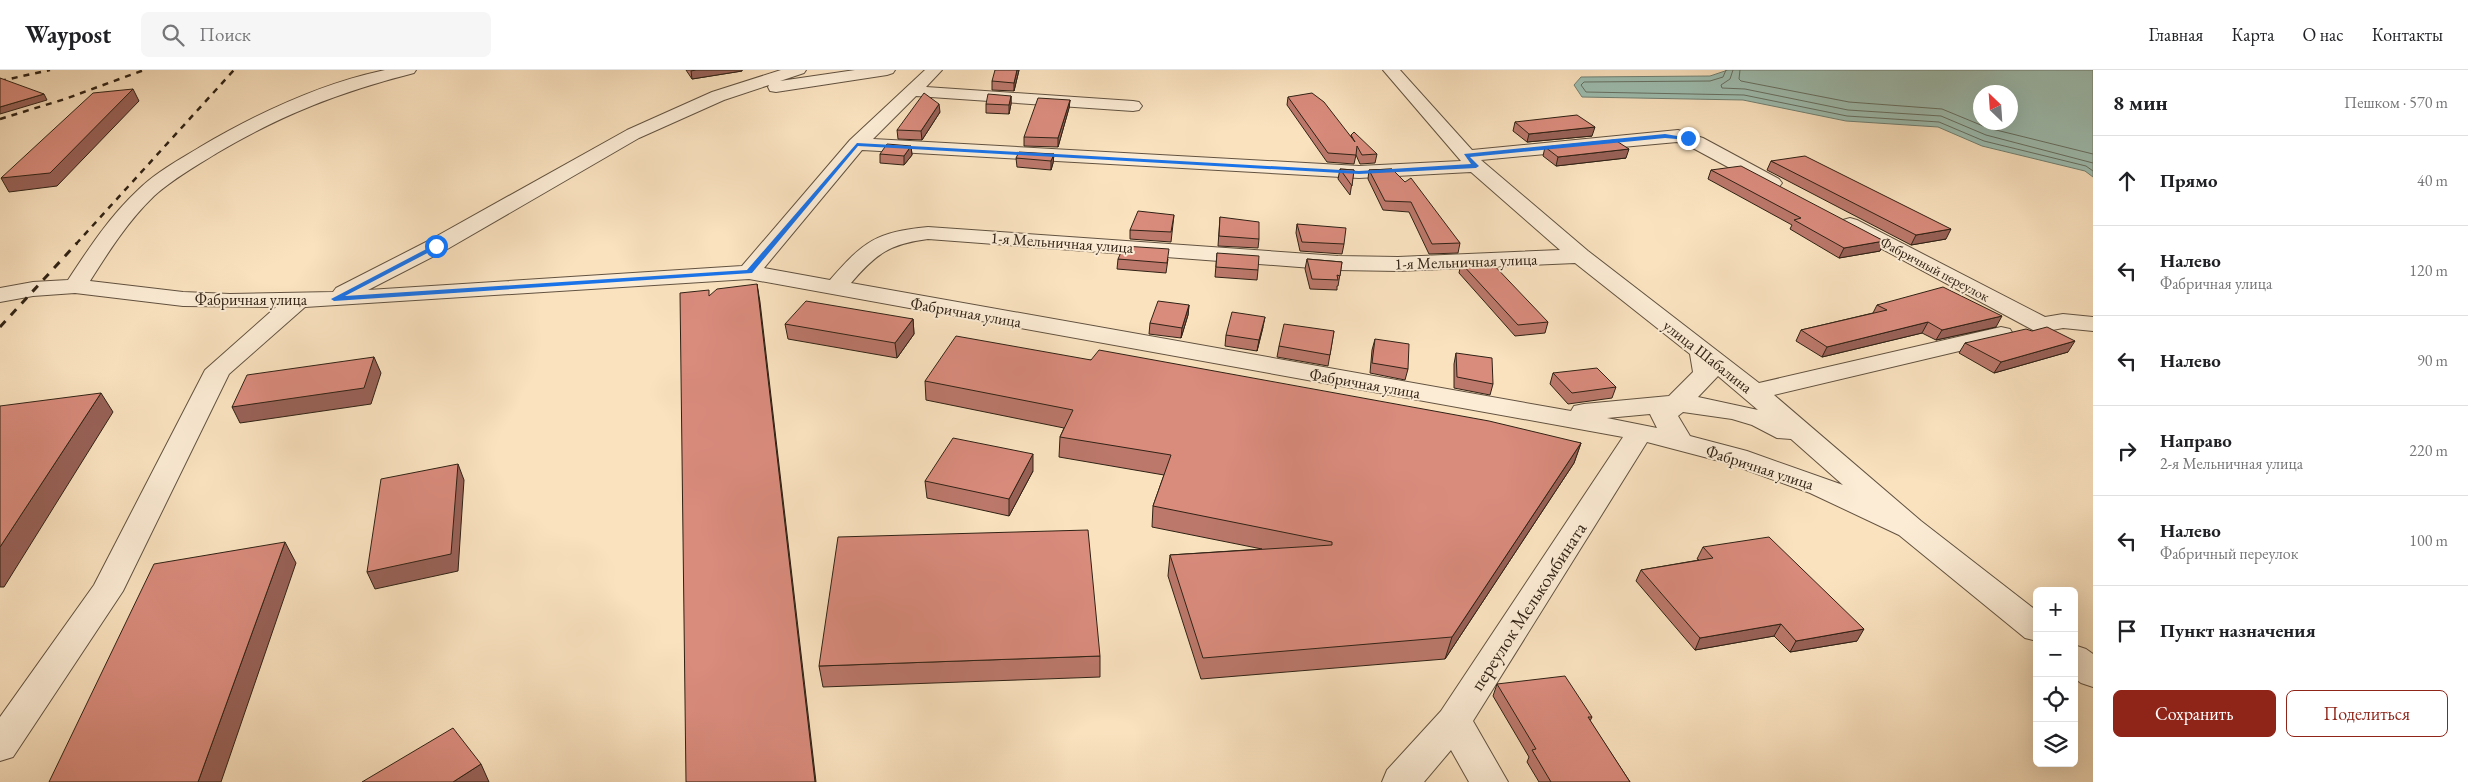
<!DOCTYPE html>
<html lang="ru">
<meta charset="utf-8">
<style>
body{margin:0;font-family:"EB Garamond",serif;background:#f6f6f6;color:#202124}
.controls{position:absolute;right:15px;bottom:15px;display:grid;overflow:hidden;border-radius:8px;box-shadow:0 5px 20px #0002}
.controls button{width:45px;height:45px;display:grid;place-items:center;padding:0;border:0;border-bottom:1px solid #e0e0e0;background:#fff;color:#202124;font:25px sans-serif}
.compass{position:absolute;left:1973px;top:15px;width:45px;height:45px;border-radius:50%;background:#fff;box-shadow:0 5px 20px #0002;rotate:335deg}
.stop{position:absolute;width:15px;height:15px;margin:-11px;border:4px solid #1a73e8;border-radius:50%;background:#fff}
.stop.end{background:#1a73e8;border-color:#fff;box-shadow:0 1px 5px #0008}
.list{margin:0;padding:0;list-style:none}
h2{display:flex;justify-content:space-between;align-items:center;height:65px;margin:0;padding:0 20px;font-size:21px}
h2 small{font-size:16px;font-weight:400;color:#757577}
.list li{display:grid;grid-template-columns:32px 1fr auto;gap:15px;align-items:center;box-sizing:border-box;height:90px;padding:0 20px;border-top:1px solid #e0e0e0}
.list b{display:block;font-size:19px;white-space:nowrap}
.list p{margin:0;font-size:16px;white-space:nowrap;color:#757577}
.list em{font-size:16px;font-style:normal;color:#757577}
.actions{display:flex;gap:10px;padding:15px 20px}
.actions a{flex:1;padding:11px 0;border:1px solid #8f2418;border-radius:8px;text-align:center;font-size:18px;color:#8f2418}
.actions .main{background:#8f2418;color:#fff}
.icon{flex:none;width:28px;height:28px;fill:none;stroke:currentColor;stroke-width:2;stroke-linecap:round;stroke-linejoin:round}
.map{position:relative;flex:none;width:2093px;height:712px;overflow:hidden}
header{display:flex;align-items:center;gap:30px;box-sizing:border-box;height:70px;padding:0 25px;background:#fff;border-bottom:1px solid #e0e0e0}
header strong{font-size:24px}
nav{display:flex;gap:28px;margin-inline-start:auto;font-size:18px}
.search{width:350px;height:45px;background:#f6f6f6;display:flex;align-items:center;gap:12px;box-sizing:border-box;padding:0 18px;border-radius:8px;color:#757577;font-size:19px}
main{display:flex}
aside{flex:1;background:#fff}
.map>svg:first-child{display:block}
.water{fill:#9ebeb1;stroke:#728073;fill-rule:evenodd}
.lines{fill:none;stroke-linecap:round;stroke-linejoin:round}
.shore{stroke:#677063;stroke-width:1}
.minor-casing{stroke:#625240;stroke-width:2}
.minor{fill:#fcecd5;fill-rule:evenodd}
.rail-far1{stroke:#302215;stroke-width:2.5;stroke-dasharray:6 6;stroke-linecap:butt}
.rail{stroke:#302215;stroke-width:3;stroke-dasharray:8 8;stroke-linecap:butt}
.wall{fill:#bb786b;stroke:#302215}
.shaded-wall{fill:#986157;stroke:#302215}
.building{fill:#d98b7c;stroke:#302215}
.route{fill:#1a73e8}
.labels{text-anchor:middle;stroke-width:4;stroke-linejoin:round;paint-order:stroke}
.far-street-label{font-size:14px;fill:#302215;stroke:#fcecd5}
.street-label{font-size:16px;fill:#302215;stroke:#fcecd5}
.near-street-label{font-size:19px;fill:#302215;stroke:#fcecd5}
</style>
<header>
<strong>Waypost</strong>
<div class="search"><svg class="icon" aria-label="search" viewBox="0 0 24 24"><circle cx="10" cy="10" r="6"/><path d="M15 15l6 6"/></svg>Поиск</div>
<nav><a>Главная</a><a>Карта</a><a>О нас</a><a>Контакты</a></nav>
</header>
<main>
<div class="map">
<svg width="2093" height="712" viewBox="0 0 2093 712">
<rect width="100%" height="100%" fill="#fae2bf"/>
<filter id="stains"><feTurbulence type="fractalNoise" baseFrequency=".004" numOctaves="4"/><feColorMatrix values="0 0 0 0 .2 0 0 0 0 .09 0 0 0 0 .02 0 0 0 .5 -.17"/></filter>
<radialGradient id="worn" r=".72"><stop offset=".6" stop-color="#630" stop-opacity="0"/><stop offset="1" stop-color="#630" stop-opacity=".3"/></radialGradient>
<path class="water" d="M1728,0H2093V107L2085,101L1982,76L1938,57L1846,51L1743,30L1582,27L1574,15L1581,7L1710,6ZM1980,22H2010V52H1980Z"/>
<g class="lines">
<g class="shore">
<polyline points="1726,0 1723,7 1710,11 1584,12 1581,15 1586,22 1744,25 1847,46 1939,52 1984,71 2086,96 2093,101"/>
<polyline points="1733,0 1730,9 1721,15 1722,18 1745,19 1848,40 1941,46 1986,65 2093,93"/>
<polyline points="1740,0 1739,9 1741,11 1849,32 1942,39 1988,58 2093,84"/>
</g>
<g class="minor-casing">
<g id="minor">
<path d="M385,0H416L414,3C340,22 283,44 217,83C196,96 173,109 154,126C128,151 109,181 90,211L183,222L230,224L333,222L336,218L428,171L627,60L712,22L781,0H806L804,3L780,11L855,0H895L893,3L887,5L776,22L770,21L768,17L769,15L724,30L639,68L444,181L368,220L742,196L850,70L925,0H942L926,17L1133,31L1139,32L1142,36L1139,40L1133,41L916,26L873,69L1359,96L1461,91L1383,0H1400L1472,80L1678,60L1703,68L1779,109L1782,113L1779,117L1772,119L1765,117L1689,76L1677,72L1481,90L1588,181L1759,313L2001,257L2010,259L2013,264L2010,269L1774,325L1921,451L2037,541V571L2025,568L1899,465L1810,423L1727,393L1647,372L1473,651L1508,712H1469L1451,680L1424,712H1382L1387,700L1441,641L1623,367L749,209L305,237L229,304L123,521L13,687L0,691V647L94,515L205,300L276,237L183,236L75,223L33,226L0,232V218L33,212L68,210C89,178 110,146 138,120C156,102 179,90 200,77C258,43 319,14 385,0ZM862,80L1359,108L1471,102L1560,180L1398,187L1338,186L928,157C876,162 864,171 830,210L764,198ZM928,169L1338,200L1398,201L1575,193L1690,284L1693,302L1669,326L1584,334L1574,336L1571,341L851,213C876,184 889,174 928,169ZM1718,306L1758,340L1698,327ZM1683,342L1732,349L1752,355L1777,368L1791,369L1843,415L1747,381L1690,366L1678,346ZM1650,344L1657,358L1607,348Z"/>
<polygon points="1850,148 1857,150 2045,247 2063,244 2093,247 2093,261 2063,258 2042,262 2033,260 1843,158 1839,154 1843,150"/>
<polygon points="2074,575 2086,579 2093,584 2093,617 2081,613 2074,608"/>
</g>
</g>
<use href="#minor" class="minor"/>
<g class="rail-far1">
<polyline points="0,11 50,0"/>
<polyline points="0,49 65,29 144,0"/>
<polyline points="76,174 234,0"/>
</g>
<polyline class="rail" points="0,257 77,173"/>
</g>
<g class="wall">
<polygon points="686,0 742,0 742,1 692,9"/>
<polygon points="1019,0 1014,21 992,20 992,11"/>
<polygon points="1011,26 1011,34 1009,44 986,43 986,34"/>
<polygon points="1288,27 1351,67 1351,65 1377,84 1375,93 1360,94 1356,85 1354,94 1327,92 1287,35"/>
<polygon points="1070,30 1069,38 1058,77 1024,76 1024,67"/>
<polygon points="940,42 922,70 898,69 897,60"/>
<polygon points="1515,52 1592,66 1527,72 1513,61"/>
<polygon points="911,76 912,85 904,95 880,93 880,84"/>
<polygon points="1545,77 1626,88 1556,96 1543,86"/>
<polygon points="1054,84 1053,93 1051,100 1017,97 1016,88"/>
<polygon points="1771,91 1946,169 1911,175 1767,100"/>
<polygon points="1340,99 1354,100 1350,125 1338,109"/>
<polygon points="1392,99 1460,173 1458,183 1429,184 1409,142 1383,140 1368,109 1369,100"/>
<polygon points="1711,100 1884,171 1880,181 1839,188 1790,159 1792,155 1708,109"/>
<polygon points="1174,145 1171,172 1130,169 1130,160"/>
<polygon points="1220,147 1259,169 1258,178 1218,176"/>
<polygon points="1297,154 1344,174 1342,184 1300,181 1296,163"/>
<polygon points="1217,183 1258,200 1257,210 1215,207"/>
<polygon points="1118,189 1168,189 1166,203 1117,199"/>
<polygon points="1307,189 1342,192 1338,216 1337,216 1337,220 1310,219 1305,199"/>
<polygon points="1461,193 1548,252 1545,263 1515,266 1459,203"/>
<polygon points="1189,235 1188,245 1181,268 1149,264 1150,253"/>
<polygon points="1877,235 1996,257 1936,270 1922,263 1822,287 1796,271 1801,260 1873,243"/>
<polygon points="913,249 914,264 897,288 788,269 785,254"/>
<polygon points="1263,257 1257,281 1225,276 1226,265"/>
<polygon points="1334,261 1328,296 1277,287 1279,276"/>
<polygon points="1375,269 1408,299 1405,310 1370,303 1372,280"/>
<polygon points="1965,273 2068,282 1994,303 1959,283"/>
<polygon points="1456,283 1493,314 1490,325 1454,318 1454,294"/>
<polygon points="1091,290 1581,373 1574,393 1445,589 1201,609 1168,506 1170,485 1262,479 1152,457 1153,436 1164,405 1059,387 1060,367 1064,358 926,330 925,311"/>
<polygon points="1553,303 1616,317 1612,328 1568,334 1550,314"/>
<polygon points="1033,401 1009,446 927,428 925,411"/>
<polygon points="1703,477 1857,571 1790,582 1774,566 1695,580 1636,511 1641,500 1699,490 1697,489"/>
<polygon points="1100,586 1100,607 823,617 819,596"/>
<polygon points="1497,614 1592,647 1590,651 1630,712 1539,712 1527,692 1529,687 1493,626"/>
</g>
<g class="shaded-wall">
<polygon points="696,0 742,0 742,1 692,9 691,1"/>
<polygon points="1017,0 1019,0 1014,21 1014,13"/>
<polygon points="133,19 139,31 57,116 9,122 1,108"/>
<polygon points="44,24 47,30 0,44 0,37"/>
<polygon points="1011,26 1011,34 1009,44 1009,35"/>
<polygon points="1070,30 1069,38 1058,77 1058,68"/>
<polygon points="939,34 940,42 922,70 921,61"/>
<polygon points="1595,57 1592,66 1527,72 1529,64"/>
<polygon points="911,76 912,85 904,95 904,86"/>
<polygon points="1629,79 1626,88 1556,96 1558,87"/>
<polygon points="1054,84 1053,93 1051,100 1051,91"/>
<polygon points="1951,159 1946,169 1911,175 1916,165"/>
<polygon points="1884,171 1880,181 1839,188 1844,178"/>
<polygon points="757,214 760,232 816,712 815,712"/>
<polygon points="1189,235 1188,245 1181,268 1182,258"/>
<polygon points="2002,246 1996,257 1936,270 1942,260"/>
<polygon points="1265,247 1263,257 1257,281 1259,270"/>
<polygon points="913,249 914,264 897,288 895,273"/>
<polygon points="1928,252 1922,263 1822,287 1827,277"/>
<polygon points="2075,271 2068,282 1994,303 2001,292"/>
<polygon points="374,287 381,303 371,334 240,353 232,337"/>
<polygon points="101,323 113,342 4,517 0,517 0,477"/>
<polygon points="1581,373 1574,393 1445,589 1452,567"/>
<polygon points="1033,384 1033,401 1009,446 1009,429"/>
<polygon points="458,394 464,410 458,501 375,519 367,502"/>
<polygon points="285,472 296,493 221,712 198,712"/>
<polygon points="1781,554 1774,566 1695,580 1700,568"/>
<polygon points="1864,559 1857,571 1790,582 1796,571"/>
<polygon points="481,694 489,712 453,712"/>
</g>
<g class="building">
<polygon points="995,0 1017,0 1014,13 992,11"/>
<polygon points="0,8 44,24 0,37"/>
<polygon points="133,19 50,103 1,108 93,23"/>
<polygon points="924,23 939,34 921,61 897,60"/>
<polygon points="1312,23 1324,32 1355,72 1351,65 1354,62 1377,84 1362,85 1357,76 1356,85 1328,83 1288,27"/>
<polygon points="988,24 1011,26 1009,35 986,34"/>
<polygon points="1038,28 1070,30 1058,68 1024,67"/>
<polygon points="1577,45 1595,57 1529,64 1515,52"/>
<polygon points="1615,70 1629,79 1558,87 1545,77"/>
<polygon points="887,74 911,76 904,86 880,84"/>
<polygon points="1019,82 1054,84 1051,91 1016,88"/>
<polygon points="1805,86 1951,159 1916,165 1771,91"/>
<polygon points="1741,96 1884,171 1844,178 1794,150 1801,148 1711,100"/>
<polygon points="1340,99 1354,100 1352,116"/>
<polygon points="1392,99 1405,112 1411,108 1460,173 1432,174 1411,132 1385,131 1369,100"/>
<polygon points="1138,141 1174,145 1171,162 1130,160"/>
<polygon points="1220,147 1259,152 1259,169 1219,166"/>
<polygon points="1297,154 1346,158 1344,174 1302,172"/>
<polygon points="1124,176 1169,179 1167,193 1118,189"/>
<polygon points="1217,183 1259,186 1258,200 1216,197"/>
<polygon points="1307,189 1342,192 1340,206 1337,205 1338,210 1312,209"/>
<polygon points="1489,190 1548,252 1518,255 1461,193"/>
<polygon points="757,214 815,712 686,712 680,223 709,220 709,226 717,219"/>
<polygon points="1943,217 2002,246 1942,260 1928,252 1827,277 1801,260 1887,240 1877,235"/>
<polygon points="806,231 913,249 895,273 785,254"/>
<polygon points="1158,231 1189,235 1182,258 1150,253"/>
<polygon points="1232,242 1265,247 1259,270 1226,265"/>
<polygon points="1284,254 1334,261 1330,285 1279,276"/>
<polygon points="2047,257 2075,271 2001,292 1965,273 2026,259 2032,261"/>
<polygon points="956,266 1091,290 1099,280 1489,351 1581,373 1452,567 1203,588 1170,485 1332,475 1332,472 1153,436 1171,385 1060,367 1073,340 925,311"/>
<polygon points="1375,269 1409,274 1408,299 1372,293"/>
<polygon points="1456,283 1492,288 1493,314 1457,307"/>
<polygon points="374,287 364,318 232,337 247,305"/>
<polygon points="1597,298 1616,317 1572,323 1553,303"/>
<polygon points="101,323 0,477 0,336"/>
<polygon points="953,368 1033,384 1009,429 925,411"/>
<polygon points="458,394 451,484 367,502 381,409"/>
<polygon points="1088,460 1100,586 819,596 838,467"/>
<polygon points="1769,467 1864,559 1796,571 1781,554 1700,568 1641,500 1713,488 1703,477"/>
<polygon points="285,472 198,712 49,712 154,494"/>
<polygon points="1565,606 1592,647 1588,647 1630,712 1551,712 1532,680 1536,679 1497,614"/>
<polygon points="453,658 481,694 453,712 362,712"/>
</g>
<polygon class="route" points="1665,64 1690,68 1688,70 1665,68 1470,87 1479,96 1476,98 1359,104 858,76 752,203 334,231 331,229 436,174 439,177 345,226 747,200 857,73 1359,101 1471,94 1464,84"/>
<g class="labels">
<g class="far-street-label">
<text transform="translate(1935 199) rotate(28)" y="5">Фабричный переулок</text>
</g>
<g class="street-label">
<text transform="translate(1062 172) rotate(4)" y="6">1-я Мельничная улица</text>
<text transform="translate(1466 191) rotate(-2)" y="6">1-я Мельничная улица</text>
<text x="251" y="235">Фабричная улица</text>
<text transform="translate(966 242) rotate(10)" y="6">Фабричная улица</text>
<text transform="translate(1708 286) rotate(38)" y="6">улица Шабалина</text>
<text transform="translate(1365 313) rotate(10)" y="6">Фабричная улица</text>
<text transform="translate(1760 397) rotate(18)" y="6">Фабричная улица</text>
</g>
<g class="near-street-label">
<text transform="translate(1528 536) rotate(-57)" y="7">переулок Мелькомбината</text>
</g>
</g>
<rect width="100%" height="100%" filter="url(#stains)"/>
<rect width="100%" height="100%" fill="url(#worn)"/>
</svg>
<div class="controls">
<button>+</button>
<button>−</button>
<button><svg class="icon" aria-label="locate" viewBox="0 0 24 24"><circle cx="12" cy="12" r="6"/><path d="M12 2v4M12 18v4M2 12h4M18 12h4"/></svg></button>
<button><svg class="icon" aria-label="layers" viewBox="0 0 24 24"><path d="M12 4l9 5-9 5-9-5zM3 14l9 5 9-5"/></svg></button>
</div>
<svg class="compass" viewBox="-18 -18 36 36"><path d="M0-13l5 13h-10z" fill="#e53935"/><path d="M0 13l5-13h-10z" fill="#757577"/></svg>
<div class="stop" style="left:436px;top:176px"></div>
<div class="stop end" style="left:1688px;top:68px"></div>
</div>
<aside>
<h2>8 мин<small>Пешком · 570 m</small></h2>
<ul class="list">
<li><svg class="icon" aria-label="ahead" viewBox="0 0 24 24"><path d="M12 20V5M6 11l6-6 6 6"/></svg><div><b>Прямо</b></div><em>40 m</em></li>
<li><svg class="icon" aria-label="left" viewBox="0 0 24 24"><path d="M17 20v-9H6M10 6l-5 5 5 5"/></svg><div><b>Налево</b><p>Фабричная улица</p></div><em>120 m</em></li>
<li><svg class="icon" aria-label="left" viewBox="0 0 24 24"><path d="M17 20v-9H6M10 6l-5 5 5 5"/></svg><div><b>Налево</b></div><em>90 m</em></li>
<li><svg class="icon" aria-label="right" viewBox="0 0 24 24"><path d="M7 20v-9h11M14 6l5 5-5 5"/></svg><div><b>Направо</b><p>2-я Мельничная улица</p></div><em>220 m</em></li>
<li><svg class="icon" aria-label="left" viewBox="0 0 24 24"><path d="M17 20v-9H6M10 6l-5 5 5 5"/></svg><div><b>Налево</b><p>Фабричный переулок</p></div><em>100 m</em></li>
<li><svg class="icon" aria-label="arrive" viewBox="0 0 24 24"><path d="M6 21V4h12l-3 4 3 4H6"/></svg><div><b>Пункт назначения</b></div></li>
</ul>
<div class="actions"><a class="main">Сохранить</a><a>Поделиться</a></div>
</aside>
</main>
